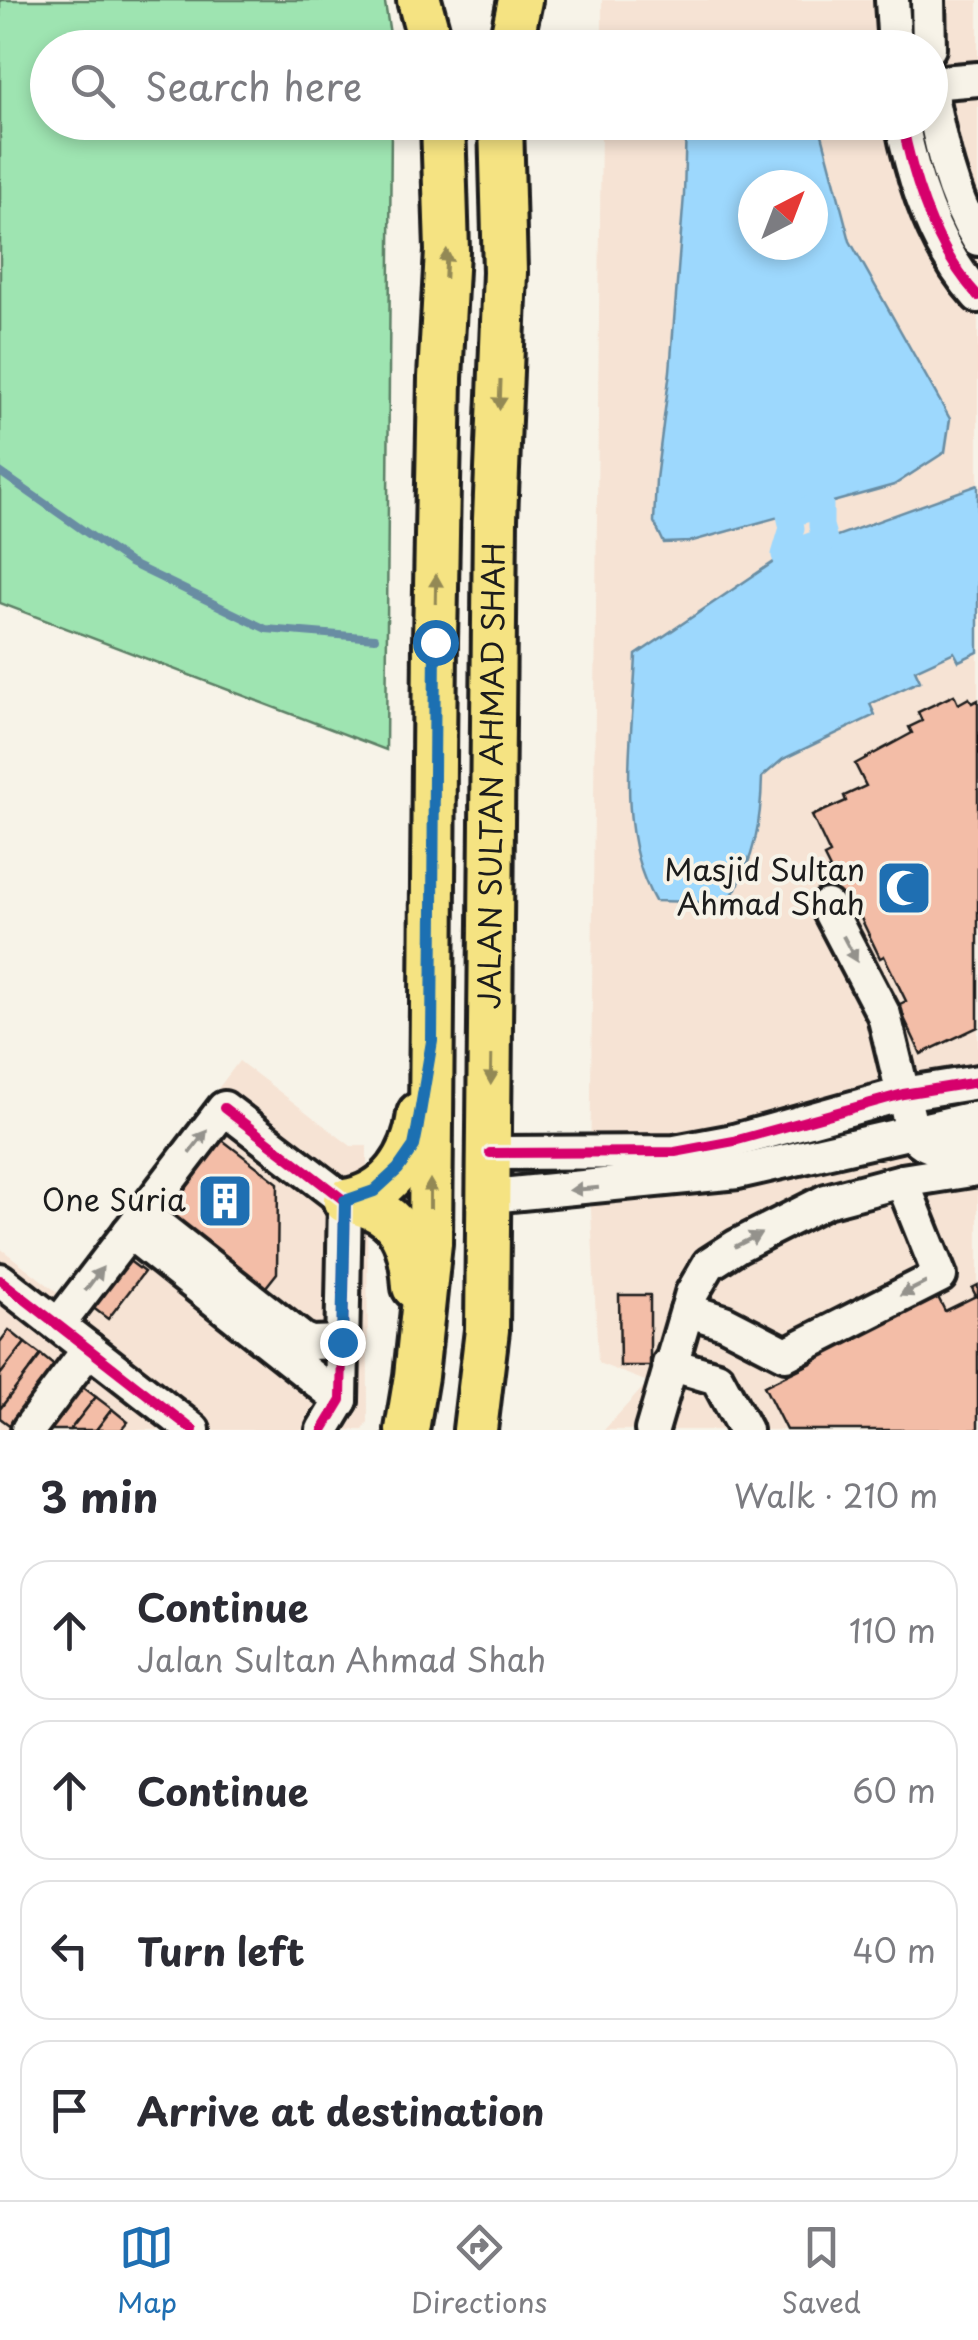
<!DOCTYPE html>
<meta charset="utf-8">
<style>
body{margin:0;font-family:"Playpen Sans",sans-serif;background:#f2f2f3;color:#2b2b33}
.compass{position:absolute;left:738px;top:170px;width:90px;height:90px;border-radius:50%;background:#fff;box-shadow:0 5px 15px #0003;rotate:42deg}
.stop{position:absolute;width:30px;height:30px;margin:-22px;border:8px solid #1f6fb2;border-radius:50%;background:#fff}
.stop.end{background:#1f6fb2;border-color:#fff;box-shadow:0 2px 10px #0008}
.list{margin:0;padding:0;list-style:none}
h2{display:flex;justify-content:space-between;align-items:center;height:130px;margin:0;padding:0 40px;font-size:42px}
h2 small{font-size:32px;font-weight:400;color:#7c7c81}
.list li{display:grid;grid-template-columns:65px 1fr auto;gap:30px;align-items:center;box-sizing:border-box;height:140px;margin:0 20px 20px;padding:0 20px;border:2px solid #e1e1e2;border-radius:30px}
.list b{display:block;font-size:38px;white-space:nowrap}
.list p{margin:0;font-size:32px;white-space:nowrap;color:#7c7c81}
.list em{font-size:32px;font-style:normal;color:#7c7c81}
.icon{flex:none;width:55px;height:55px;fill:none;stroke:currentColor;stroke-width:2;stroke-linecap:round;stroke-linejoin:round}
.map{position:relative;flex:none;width:978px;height:1430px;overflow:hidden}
.search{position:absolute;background:#fff;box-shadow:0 5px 15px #0003;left:30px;right:30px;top:30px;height:110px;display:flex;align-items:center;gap:25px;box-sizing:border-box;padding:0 35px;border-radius:55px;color:#7c7c81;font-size:38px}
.sheet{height:770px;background:#fff}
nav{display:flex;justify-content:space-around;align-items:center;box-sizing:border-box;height:140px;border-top:2px solid #e1e1e2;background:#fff;font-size:28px;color:#7c7c81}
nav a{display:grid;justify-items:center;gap:5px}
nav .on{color:#1f6fb2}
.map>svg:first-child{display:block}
.built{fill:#f6e3d4;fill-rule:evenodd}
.green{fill:#9ee4b1;stroke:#5d8066;stroke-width:2.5}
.water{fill:#9dd8fd;stroke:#698da3;stroke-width:2.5;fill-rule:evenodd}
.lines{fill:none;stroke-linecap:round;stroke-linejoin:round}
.stream{stroke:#698da3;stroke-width:8}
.canal{stroke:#9dd8fd;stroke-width:25}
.building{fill:#f3bda7;stroke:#1c1c1c;stroke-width:2.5}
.minor-casing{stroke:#1c1c1c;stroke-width:40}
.major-casing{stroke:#1c1c1c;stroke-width:50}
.minor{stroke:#f7f3e8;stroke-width:32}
.major{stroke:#f5e382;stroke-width:42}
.cycleway-casing{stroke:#f7f3e8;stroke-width:16}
.cycleway{stroke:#d6006c;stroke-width:10}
.oneway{fill:#938954}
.oneway2{fill:#94928c}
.route{stroke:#1f6fb2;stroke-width:12}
.labels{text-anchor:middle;stroke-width:8;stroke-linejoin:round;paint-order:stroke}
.street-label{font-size:30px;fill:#1c1c1c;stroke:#f7f3e8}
.poi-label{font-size:30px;fill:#1c1c1c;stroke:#f7f3e8;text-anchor:end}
</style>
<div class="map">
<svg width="978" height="1430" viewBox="0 0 978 1430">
<rect width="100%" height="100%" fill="#f7f3e8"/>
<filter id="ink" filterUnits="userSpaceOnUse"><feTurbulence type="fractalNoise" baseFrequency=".01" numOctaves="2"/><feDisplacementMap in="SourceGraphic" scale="20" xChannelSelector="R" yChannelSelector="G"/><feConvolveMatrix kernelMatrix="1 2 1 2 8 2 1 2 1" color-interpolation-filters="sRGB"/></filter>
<g filter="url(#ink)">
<g class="built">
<path d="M602,0H978V1430H604L648,1382L598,1363L590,1188L601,123L930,122V48L602,47ZM753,185H813V245H753Z"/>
<polygon points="239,1061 351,1146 367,1146 368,1422 363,1430 0,1430 0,1248 61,1295"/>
</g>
<polygon class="green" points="0,0 383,0 385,3 392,47 48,48 48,122 391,123 386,750 0,603"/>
<g class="water">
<path d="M686,123H819L850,241L950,419L945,452L894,485L689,542L664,543L654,522L656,479L670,371L684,195ZM753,185H813V245H753Z"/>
<path d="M978,485V652L959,661L954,652L915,670L920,681L870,704L875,715L783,759L762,777C761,820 755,860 731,897L700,902L655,901C614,830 633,735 636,655L784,555Z"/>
</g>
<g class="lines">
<polyline class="stream" points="0,472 130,563 266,629 375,638"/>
<polygon class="canal" points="821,505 821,526 825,540 784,555 792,528 789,515"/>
</g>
<g class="building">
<polygon points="954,695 958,704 969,698 972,703 978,700 978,1027 921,1054 898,1005 906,1001 884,956 880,958 858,912 851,914 846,904 839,907 823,872 830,869 824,857 830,854 812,816 846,801 844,796 866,786 855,764 912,733 909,727 922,721 918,712"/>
<polygon points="221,1139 278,1183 277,1273 258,1297 158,1219"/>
<polygon points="124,1257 144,1272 108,1319 88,1304"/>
<polygon points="929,1279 945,1311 976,1296 972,1288 978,1285 978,1430 786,1430 764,1386 814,1362 803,1340"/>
<polygon points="619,1295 650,1295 650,1366 620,1366"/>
<polygon points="9,1330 25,1343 0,1375 0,1342"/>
<polygon points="25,1343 41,1355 0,1409 0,1375"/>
<polygon points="41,1355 57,1368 12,1427 0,1418 0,1409"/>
<polygon points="79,1384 96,1397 70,1430 45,1430"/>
<polygon points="96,1397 112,1409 96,1430 70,1430"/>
<polygon points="112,1409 128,1422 121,1430 96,1430"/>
</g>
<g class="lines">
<g class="minor-casing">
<g id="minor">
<polyline points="892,0 895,48"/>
<polyline points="928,0 929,48"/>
<polyline points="930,83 978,79"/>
<path d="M930,90C940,142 950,194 978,239"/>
<path d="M902,122C914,183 935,249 978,296"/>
<path d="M827,906L884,1015L912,1131C926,1154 954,1150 978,1146"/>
<polyline points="490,1153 675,1152 734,1141 903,1094 978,1082"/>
<polyline points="490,1196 738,1172 978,1117"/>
<polyline points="143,1214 302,1339 311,1343 342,1342"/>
<polyline points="129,1232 341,1400"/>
<polyline points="0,1280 193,1430"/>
<polyline points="687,1310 724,1322 786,1354 940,1276 902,1181"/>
<polyline points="58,1325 224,1108 345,1201 341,1400 323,1430"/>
<polyline points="669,1364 717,1378 745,1430"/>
<polyline points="28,1430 89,1349"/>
<polyline points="652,1430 692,1293 709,1264 737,1246 826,1201 902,1181 978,1169"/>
</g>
</g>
<g class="major-casing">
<g id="major">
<polyline points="419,0 432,48"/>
<polyline points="510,48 520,0"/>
<path d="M345,1201C397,1208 411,1238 414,1287"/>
<path d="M345,1201C390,1194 414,1156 419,1114"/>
<polyline points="407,1430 416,1376 430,1243 435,641 440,378 447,251 443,122"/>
<path id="s1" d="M475,1430L487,1330L495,519L505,272L501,122"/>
</g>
</g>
<use href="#minor" class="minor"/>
<use href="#major" class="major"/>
<g class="cycleway-casing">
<g id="cycleway">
<path d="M902,122C914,183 935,249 978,296"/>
<polyline points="224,1108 345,1201 341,1400 323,1430"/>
<polyline points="490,1153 675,1152 734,1141 903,1094 978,1082"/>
<polyline points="0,1280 193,1430"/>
</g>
</g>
<use href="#cycleway" class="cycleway"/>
</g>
<defs><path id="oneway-solid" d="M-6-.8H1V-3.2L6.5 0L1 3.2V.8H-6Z" transform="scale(2.5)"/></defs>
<g class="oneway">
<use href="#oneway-solid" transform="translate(446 264) rotate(-87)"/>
<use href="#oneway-solid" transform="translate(500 395) rotate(92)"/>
<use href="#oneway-solid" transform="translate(436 589) rotate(-89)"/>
<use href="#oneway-solid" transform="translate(491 1070) rotate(91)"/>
<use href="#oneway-solid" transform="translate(430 1194) rotate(-90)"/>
</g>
<g class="oneway2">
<use href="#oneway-solid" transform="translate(850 949) rotate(62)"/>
<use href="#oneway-solid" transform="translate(198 1142) rotate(-52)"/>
<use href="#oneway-solid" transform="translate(584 1189) rotate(175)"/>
<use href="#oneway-solid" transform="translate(748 1240) rotate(-27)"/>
<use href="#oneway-solid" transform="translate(94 1279) rotate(-53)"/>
<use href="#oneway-solid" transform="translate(913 1289) rotate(153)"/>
</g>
</g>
<g class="lines" filter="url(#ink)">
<polyline class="route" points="342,1342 345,1201 374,1191 398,1169 414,1146 417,1131 432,1041 435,642"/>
</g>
<defs>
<g id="mosque-square" transform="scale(2.875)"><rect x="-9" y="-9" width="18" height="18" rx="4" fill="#1f6fb2" stroke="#f7f3e8"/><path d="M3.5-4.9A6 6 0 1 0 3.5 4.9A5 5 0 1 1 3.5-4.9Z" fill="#fff"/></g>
<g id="building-square" transform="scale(2.875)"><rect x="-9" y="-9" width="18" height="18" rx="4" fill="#1f6fb2" stroke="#f7f3e8"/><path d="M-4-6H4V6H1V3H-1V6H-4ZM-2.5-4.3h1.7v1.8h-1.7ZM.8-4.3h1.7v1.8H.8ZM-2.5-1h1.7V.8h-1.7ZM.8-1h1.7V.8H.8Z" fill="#fff"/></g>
</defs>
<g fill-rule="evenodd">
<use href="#mosque-square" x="904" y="888"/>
<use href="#building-square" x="225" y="1201"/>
</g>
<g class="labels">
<g class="street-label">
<text dy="10" stroke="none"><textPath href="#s1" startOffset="655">JALAN SULTAN AHMAD SHAH</textPath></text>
</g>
<g class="poi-label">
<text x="865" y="881">Masjid Sultan<tspan x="865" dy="34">Ahmad Shah</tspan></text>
<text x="186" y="1211">One Suria</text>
</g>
</g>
</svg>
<svg class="compass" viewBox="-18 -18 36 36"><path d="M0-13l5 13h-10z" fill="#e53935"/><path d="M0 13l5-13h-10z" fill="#7c7c81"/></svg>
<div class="stop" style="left:435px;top:642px"></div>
<div class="stop end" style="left:342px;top:1342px"></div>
<div class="search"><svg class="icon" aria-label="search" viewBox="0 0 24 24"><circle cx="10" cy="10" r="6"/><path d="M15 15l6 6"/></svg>Search here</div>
</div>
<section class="sheet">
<h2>3 min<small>Walk · 210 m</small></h2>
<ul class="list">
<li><svg class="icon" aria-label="ahead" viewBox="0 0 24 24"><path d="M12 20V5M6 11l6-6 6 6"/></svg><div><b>Continue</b><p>Jalan Sultan Ahmad Shah</p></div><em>110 m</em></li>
<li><svg class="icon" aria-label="ahead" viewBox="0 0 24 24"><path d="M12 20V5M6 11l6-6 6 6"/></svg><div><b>Continue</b></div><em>60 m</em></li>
<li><svg class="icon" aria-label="left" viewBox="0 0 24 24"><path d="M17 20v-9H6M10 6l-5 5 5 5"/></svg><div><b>Turn left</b></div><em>40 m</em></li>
<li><svg class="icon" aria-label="arrive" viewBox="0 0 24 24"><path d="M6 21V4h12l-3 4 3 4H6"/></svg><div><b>Arrive at destination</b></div></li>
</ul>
</section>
<nav>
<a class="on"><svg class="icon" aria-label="map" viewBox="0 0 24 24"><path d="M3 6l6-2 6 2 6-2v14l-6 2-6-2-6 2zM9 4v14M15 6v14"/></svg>Map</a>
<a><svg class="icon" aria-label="directions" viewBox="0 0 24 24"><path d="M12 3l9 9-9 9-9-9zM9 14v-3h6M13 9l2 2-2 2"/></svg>Directions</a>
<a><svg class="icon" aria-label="saved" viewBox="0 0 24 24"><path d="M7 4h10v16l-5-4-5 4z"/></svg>Saved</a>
</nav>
